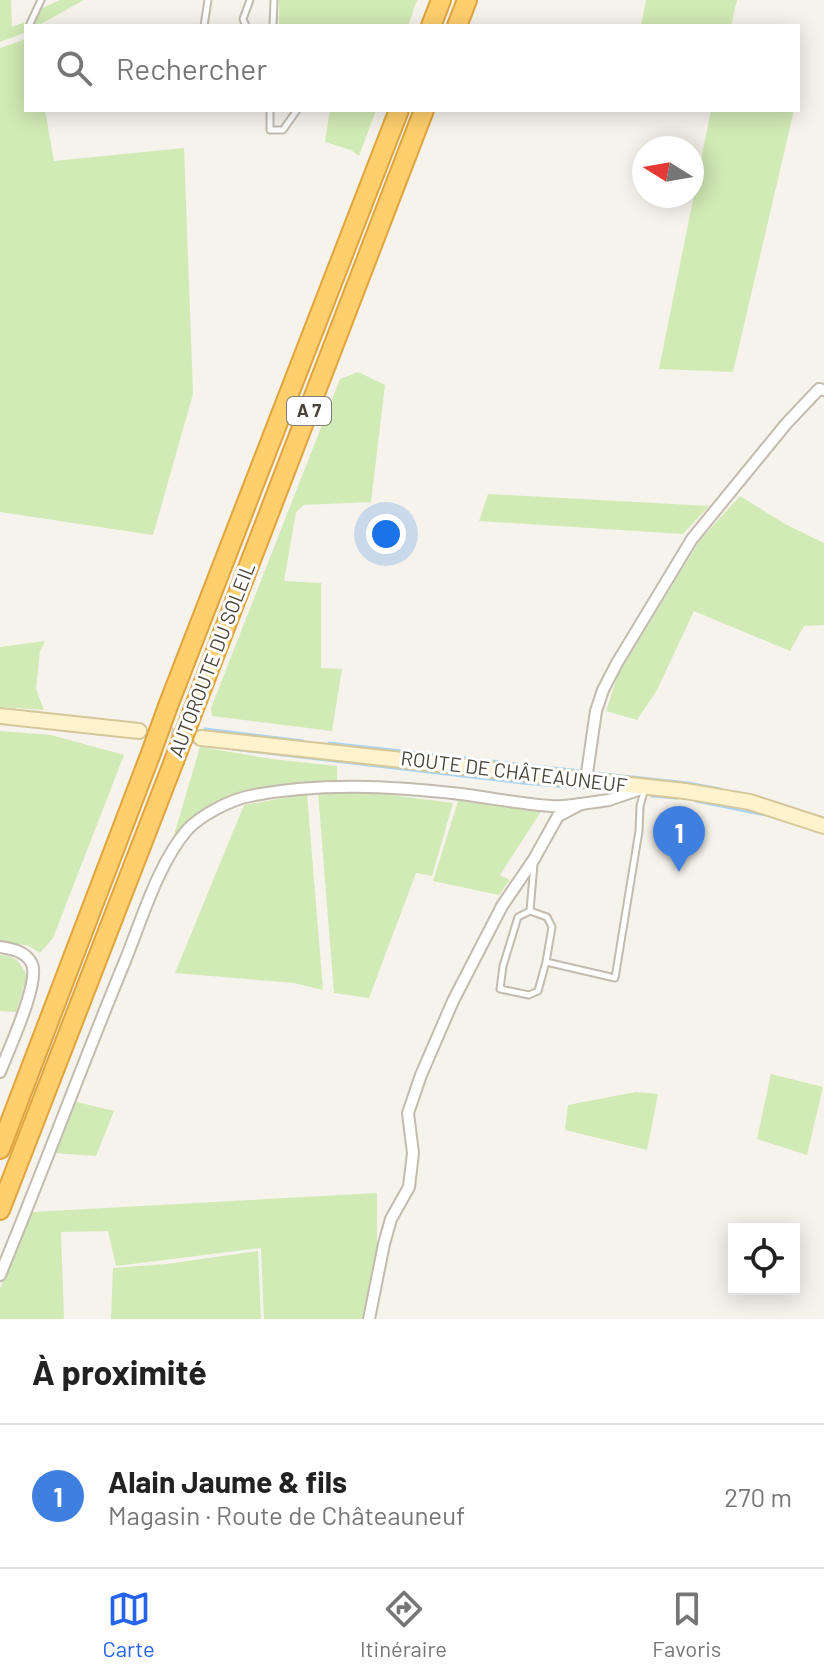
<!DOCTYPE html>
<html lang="fr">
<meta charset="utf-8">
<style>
body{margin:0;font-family:Barlow,sans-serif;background:#f6f6f6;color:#222}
.controls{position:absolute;right:24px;bottom:24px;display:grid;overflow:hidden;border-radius:0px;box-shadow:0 4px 20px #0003}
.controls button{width:72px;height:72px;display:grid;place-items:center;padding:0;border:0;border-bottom:2px solid #e0e0e0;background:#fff;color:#222;font:40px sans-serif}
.compass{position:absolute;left:632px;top:136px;width:72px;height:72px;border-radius:50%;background:#fff;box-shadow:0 4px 20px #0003;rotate:281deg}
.you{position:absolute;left:386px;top:534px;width:28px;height:28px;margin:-20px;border:6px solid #fff;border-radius:50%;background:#1a73e8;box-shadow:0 0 0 12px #1a73e833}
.badge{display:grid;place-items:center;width:52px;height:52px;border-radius:50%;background:#2563eb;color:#fff;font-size:26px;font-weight:700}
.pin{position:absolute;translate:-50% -66px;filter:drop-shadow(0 2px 4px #0008)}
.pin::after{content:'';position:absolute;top:42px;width:28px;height:24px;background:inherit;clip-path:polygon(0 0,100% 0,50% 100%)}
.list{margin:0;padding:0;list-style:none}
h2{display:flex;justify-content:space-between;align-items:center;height:104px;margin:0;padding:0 32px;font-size:34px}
h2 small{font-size:26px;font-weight:400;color:#767676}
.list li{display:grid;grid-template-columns:52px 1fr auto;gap:24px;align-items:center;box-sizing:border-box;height:144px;padding:0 32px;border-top:2px solid #e0e0e0}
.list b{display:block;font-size:30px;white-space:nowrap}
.list p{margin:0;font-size:26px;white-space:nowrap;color:#767676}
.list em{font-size:26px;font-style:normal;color:#767676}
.icon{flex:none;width:44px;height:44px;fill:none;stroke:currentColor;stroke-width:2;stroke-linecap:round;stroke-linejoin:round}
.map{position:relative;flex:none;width:824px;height:1319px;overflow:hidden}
.search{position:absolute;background:#fff;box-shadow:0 4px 20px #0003;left:24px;right:24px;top:24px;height:88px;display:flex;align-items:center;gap:20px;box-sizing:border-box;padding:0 28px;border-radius:0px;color:#767676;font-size:30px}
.sheet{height:248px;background:#fff}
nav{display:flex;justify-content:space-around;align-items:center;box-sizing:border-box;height:112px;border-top:2px solid #e0e0e0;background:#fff;font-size:22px;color:#767676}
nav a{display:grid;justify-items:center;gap:4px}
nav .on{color:#2563eb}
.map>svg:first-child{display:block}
.green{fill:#d2eab5}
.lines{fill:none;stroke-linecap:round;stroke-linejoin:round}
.stream{stroke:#a9d4f2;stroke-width:3}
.secondary-tunnel{stroke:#d4d0c8;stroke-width:14;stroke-dasharray:14 7;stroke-linecap:butt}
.service-casing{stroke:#c2bbae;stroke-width:9}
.minor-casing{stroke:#c2bbae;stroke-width:14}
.secondary-casing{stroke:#d6c79b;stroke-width:18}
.motorway-casing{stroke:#e0a43c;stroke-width:22}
.service{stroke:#fff;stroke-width:5}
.minor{stroke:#fff;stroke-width:10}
.secondary{stroke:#fff3cd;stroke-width:14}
.motorway{stroke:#ffcf6e;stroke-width:18}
.motorway-bridge-casing{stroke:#e0a43c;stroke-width:22;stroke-linecap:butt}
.motorway-bridge{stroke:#ffcf6e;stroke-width:18}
.labels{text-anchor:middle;stroke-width:6;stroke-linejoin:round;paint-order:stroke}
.shield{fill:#fff;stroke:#817c74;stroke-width:2}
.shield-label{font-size:18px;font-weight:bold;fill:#4b4439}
.street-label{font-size:20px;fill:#4b4439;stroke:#fff}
</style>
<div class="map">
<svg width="824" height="1319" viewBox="0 0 824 1319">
<rect width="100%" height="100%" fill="#f6f3ec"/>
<g class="green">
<polygon points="0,0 11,0 12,27 24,22 24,33 0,42"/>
<polygon points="60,0 84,0 37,26 34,26 38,10"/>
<polygon points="279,0 417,0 408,26 279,26"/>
<polygon points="646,0 737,0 731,26 641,26"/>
<polygon points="26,39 26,110 45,110 54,161 184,148 193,394 153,535 0,512 0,48"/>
<polygon points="330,110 376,110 359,156 351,150 325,142"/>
<polygon points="711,110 794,110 733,372 659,369"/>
<polygon points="358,372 385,385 371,502 304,505 296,512 284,581 321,583 321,668 342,669 332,731 212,716 211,708 340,379"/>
<polygon points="488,494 709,506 683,534 479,521"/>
<polygon points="740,496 785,524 824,543 824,625 804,626 790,651 694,611 657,690 637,720 606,711 618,674 700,540"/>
<polygon points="45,641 40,651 36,689 44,710 0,707 0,647"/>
<polygon points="0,731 51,735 124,755 53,938 40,953 27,945 0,943"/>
<polygon points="200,747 272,759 337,766 337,782 245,790 231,795 174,835"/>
<polygon points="318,792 383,794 453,803 432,876 416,873 369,998 334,993"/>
<polygon points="307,794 323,990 294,983 175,973 244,805"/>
<polygon points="459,798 542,810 500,875 510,880 499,895 433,881"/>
<path d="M0,955C16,956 20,962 27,976L16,1012L0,1011Z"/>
<polygon points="771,1074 823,1087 807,1155 757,1139"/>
<polygon points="636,1092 658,1094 647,1150 565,1130 568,1105"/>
<polygon points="73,1101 114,1111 96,1156 53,1153"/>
<polygon points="377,1193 377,1265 365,1319 264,1319 261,1248 116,1266 108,1231 61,1232 64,1319 0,1319 0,1288 32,1212"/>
<polygon points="258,1251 261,1319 111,1319 113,1268 167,1264"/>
</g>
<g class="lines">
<g class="stream">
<polyline points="205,729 303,741"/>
<polyline points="329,743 581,771"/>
<polyline points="232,749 522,783 604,790"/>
<polyline points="594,773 688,783 720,789"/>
<polyline points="736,792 779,804"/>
<polyline points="652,796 677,798"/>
<polyline points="696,801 771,816"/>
</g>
<polyline class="secondary-tunnel" points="150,732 201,738"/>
<g class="service-casing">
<g id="service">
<polyline points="29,26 41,0"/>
<polyline points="204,26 208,0"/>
<polyline points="246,26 243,19 250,0"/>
<polyline points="273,26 274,0"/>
<polyline points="270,110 270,130 283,130 297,110"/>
<polyline points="530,911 534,864"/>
<polyline points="546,962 552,927 547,917 530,911 518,917 503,966 500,989 529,995 538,991 546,962 615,978 639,831 640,806 645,788"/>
</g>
</g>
<g class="minor-casing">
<g id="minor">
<polyline points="586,780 596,711 603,690 617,663 692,539 786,424 819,389 824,390"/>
<path d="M0,947C12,949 26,951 32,964C40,983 8,1051 0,1072"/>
<path d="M0,1275C43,1171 82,1065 125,961C142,919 158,864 187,830C201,815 230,800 250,796C319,782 391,786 461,794C491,798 521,804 551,806C560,807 571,805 581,804"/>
<polyline points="369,1319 384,1244 391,1219 409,1187 413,1153 408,1113 421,1075 453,1001 502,906 534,859 558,816 581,804 609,800 644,788"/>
</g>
</g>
<g class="secondary-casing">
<g id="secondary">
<polyline points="0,716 139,731"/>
<polyline points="201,738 685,791 750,802 824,826"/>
</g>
</g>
<g class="motorway-casing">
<g id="motorway">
<polyline points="431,26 441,0"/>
<polyline points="457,26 467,0"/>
<polyline points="168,706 399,110"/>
<polyline points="193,711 424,110"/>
<polyline points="0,1149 151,753"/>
<polyline points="0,1210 174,761"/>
</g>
</g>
<use href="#service" class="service"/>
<use href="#minor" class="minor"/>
<use href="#secondary" class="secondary"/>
<use href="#motorway" class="motorway"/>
<g class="motorway-bridge-casing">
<g id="motorway-bridge">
<polyline points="151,753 168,706"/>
<polyline points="174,761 193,711"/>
</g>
</g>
<use href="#motorway-bridge" class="motorway-bridge"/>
</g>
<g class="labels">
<rect class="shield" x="287" y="397" width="44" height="28" rx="6"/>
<g class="shield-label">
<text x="309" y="417">A 7</text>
</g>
<g class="street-label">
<text transform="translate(212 660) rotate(-69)" y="7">AUTOROUTE DU SOLEIL</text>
<text transform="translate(514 772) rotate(7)" y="7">ROUTE DE CHÂTEAUNEUF</text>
</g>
</g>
</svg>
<div class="controls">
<button><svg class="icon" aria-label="locate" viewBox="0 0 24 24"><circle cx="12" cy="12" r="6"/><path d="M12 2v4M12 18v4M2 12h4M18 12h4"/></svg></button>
</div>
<svg class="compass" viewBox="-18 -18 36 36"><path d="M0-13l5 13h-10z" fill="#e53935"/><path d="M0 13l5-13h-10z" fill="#767676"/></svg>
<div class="you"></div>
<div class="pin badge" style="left:679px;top:872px;background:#3f7fe0">1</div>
<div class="search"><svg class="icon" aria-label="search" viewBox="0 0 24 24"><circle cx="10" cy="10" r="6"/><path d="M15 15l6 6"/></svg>Rechercher</div>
</div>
<section class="sheet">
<h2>À proximité<small></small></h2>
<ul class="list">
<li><span class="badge" style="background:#3f7fe0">1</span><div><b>Alain Jaume &amp; fils</b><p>Magasin · Route de Châteauneuf</p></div><em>270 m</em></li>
</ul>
</section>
<nav>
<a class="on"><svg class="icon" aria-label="map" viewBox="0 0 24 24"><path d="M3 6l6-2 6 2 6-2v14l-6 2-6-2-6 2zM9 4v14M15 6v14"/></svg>Carte</a>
<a><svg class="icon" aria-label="directions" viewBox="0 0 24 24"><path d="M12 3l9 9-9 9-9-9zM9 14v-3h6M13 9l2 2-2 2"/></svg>Itinéraire</a>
<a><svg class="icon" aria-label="saved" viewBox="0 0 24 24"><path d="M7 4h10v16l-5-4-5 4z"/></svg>Favoris</a>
</nav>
